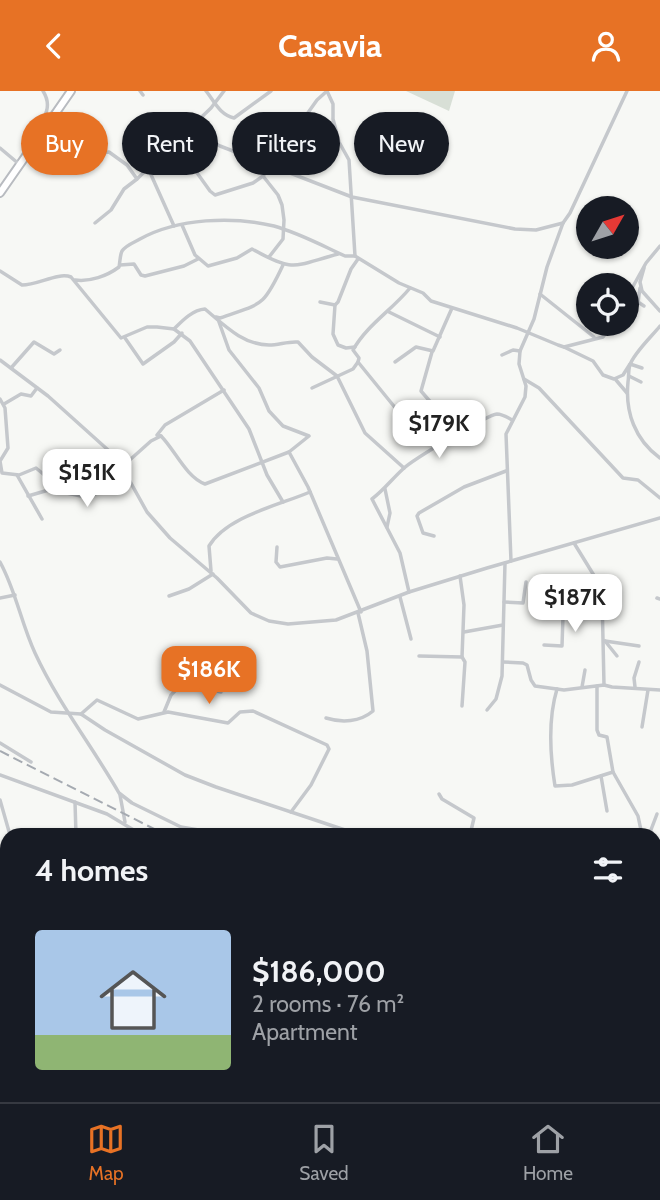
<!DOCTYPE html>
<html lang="en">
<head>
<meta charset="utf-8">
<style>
	body { margin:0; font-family:Cabin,sans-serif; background:#20242c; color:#f1f3f6; height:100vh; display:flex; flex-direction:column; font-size:26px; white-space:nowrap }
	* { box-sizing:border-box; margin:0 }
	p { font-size:23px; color:#9ea1a6 }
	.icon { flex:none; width:38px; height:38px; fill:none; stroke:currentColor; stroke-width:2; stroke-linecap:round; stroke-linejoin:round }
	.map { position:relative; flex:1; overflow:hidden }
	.sheet { position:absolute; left:0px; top:737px; width:662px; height:275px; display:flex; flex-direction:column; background:#171b24; border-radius:21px 21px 0 0; box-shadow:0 2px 5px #0004 }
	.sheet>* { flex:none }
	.top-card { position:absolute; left:21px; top:21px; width:620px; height:63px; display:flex; gap:14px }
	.needle { width:46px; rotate:51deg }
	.buttons { position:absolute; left:576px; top:105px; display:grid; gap:14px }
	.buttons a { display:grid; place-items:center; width:63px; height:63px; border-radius:50%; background:#171b24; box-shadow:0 2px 5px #0004; font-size:35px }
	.price { position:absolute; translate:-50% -60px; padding:0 16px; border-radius:14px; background:#fff; color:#222; font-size:23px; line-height:46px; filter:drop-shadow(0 2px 4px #0008) }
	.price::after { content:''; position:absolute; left:50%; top:42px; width:21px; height:16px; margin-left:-10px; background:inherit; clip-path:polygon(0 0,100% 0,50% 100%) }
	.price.active { background:#e77225; color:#fff }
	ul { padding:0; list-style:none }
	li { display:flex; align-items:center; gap:21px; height:175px; padding:0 35px }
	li+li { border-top:2px solid #363941 }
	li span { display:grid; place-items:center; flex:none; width:196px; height:140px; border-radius:7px; color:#555 }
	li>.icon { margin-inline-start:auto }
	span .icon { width:84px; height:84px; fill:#fffc; stroke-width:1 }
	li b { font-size:30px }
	h2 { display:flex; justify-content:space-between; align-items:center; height:84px; padding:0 35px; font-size:30px }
	.pill { padding:0 24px; border-radius:32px; background:#171b24; box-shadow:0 2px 5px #0004; font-size:24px; line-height:63px }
	.pill.active { background:#e77225; color:#fff }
	header { display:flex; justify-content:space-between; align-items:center; height:91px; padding:0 35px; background:#e77225; color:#fff; font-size:32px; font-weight:700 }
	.tab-bar { display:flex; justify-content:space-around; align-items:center; height:98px; border-top:2px solid #363941; background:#171b24; font-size:19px; color:#9ea1a6 }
	.tab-bar a { display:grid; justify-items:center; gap:4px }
	.tab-bar .active { color:#e77225 }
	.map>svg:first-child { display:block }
	.green { fill:#d8dfd6 }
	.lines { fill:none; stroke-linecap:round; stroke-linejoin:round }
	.primary-casing { stroke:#b8bbc0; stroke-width:10 }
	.street { stroke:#c5c8cc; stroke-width:3.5 }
	.primary { stroke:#fff; stroke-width:6 }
	.rail { stroke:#a5aab1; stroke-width:2; stroke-dasharray:10 5; stroke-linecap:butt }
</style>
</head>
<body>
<header><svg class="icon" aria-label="back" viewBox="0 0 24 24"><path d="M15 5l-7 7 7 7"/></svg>Casavia<svg class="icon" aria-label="person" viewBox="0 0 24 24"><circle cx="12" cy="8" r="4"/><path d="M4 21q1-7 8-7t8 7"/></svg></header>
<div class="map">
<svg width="660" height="1011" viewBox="0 0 660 1011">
	<rect width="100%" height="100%" fill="#f7f8f5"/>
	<!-- green -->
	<polygon class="green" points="406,0 455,0 449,20"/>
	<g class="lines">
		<!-- primary casing -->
		<g class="primary-casing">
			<polyline id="primary" points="0,102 71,0"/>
		</g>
		<!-- street -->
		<g class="street">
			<polyline points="140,0 143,4"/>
			<path d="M206 0C215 11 219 23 234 27L271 0"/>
			<polyline points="327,0 333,13 333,28 339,51 349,69 355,165"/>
			<polyline points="190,36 199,44 220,55 352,106 515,138 536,139 563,132"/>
			<polyline points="0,57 19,73"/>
			<path d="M25 62C27 39 59 25 43 0"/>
			<polyline points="102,62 109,61 127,74 137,88"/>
			<polyline points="148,77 174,135"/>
			<polyline points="195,79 210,100 215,104 253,92 263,85 317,9 327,0"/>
			<polyline points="263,85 278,104 282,114 284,129 283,148 269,166"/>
			<polyline points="95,132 111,119 124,98 137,88 211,17 224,0"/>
			<path d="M182 134 195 164 208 175 237 167 252 158C295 182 293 175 338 163"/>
			<polyline points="120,174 134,173 141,184 145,185 184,175 198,168"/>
			<polyline points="644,177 640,191 642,200 660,220"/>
			<path d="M0 180 22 194C38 194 58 181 71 186L121 247 147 236H157L174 238 190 250 249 338 267 384 283 411"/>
			<path d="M75 189C90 191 107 185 119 176 120 171 120 164 122 160 126 154 135 151 140 148 178 127 233 125 274 135 299 142 321 154 345 165H355L399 192 423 202 431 210 517 237 558 254 564 256 603 246 613 233"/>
			<polyline points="640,197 638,211 644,215"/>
			<polyline points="540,203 594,246"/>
			<polyline points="626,208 646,172 660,155"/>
			<polyline points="320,211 335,214 338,211 351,178 358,168"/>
			<polyline points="335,214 333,243 338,254 346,257 355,256"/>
			<polyline points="389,221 440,246"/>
			<path d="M216 226 220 227C262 212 263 217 283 174"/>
			<path d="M660 235C652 245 633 263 630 274 628 279 629 286 628 291 625 321 635 349 660 367"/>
			<path d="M174 238C182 230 192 219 205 218 224 234 243 254 269 254 279 254 288 250 298 251L312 266 337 285 365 342 404 377"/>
			<polyline points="125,247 143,273 174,251 182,242"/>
			<polyline points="564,256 593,270 603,284 614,288 623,284 630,273 642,277"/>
			<polyline points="432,261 421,300 458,343"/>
			<polyline points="502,264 513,259 520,260"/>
			<polyline points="0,269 48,305 117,367 147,421 170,447 217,487 251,522 269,530 288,533 336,529 409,501 487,477 660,427"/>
			<polyline points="395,271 416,256 433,260 452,217"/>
			<polyline points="11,277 34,251 54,263 60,259"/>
			<polyline points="629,285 641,291"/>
			<polyline points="524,288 539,297 623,387 638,389 660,407"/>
			<polyline points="616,289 627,302"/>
			<polyline points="312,297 353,278 358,271"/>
			<polyline points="0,308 5,317 8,357 0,370 2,382 19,384 36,377 48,387 52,399 81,405 92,405 104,397 123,375 151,350 161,345 157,344 165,334 224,299"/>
			<polyline points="4,313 21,303 31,305 37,297"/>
			<path d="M397 319 358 271 359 267 353 259C367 234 392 219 410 197"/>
			<path d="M161 345C175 359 186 386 205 393L289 361 309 345 283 335 269 320 259 297 229 259 219 231"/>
			<polyline points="289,361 308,396 361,521"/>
			<polyline points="17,384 42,428"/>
			<polyline points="385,398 390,422 387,436"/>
			<polyline points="28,405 52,398"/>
			<polyline points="434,445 423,442 417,425 419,422 464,396 506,380"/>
			<polyline points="574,452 598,491 602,504 604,594"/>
			<polyline points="277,456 276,471 280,476 327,467 337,468"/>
			<polyline points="511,470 506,343 525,306 526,295 519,273 520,260 534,228 547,176 563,132 570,122 627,0"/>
			<path d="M0 471C16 500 21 532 35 562 58 612 92 655 119 702L132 712 181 736 222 743"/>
			<path d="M211 480 209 455C227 425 280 414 310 401"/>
			<polyline points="552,499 553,503 563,505 565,523"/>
			<path d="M409 501 400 462 372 408C384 399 392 388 403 378 412 369 487 324 497 323 502 323 507 326 512 329"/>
			<polyline points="169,505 189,498 213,483"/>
			<polyline points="400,506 411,548"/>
			<polyline points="0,507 15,504"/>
			<polyline points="657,507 660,508"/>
			<polyline points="504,511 523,512 526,491"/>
			<polyline points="464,541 503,534"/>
			<polyline points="605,550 639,555"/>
			<polyline points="605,550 617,565"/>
			<polyline points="544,554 562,555 563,525 602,504"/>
			<polyline points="419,565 462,566 464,514 460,485"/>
			<polyline points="462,566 465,571 462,615"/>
			<polyline points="503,571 523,572 527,574 531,589 535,595 564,599 604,594 612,596 660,599"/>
			<polyline points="0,594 51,621 81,623 105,639 185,684 216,696 360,744"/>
			<polyline points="582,596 585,579"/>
			<polyline points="635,596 634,587 639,571"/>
			<path d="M557 598C548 628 550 664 555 695L572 694 613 681 607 646 599 644 597 639V595"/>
			<polyline points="487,619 496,608 502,585 505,472"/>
			<polyline points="164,621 171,604 183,592 221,601"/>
			<polyline points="81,623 97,609 138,628 168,621 228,632 240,621 253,620 327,654 329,658 311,694 291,721"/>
			<path d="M326 627C342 632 360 631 373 620L367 560 358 522"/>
			<polyline points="642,636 648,599"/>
			<polyline points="0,652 31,671"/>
			<polyline points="613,681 638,725 642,744"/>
			<polyline points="0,684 107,723 142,744"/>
			<polyline points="601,685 607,720"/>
			<polyline points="439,703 442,708 474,727 470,744"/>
			<polyline points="120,704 125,731"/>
			<polyline points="0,709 10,744"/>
			<polyline points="75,711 76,744"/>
			<polyline points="649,744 657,723"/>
			<polyline points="654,779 660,780"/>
			<polyline points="0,1003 7,1003"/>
			<polyline points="37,1004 111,1004"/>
			<polyline points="115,1004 136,1005"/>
			<polyline points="202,1004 205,1011"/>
			<polyline points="370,1004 374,1011"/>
			<polyline points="554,1004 558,1011"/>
			<polyline points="268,1011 278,1004"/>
			<polyline points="315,1011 316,1004"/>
			<polyline points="495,1011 501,1006"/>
		</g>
		<!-- primary -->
		<use href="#primary" class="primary"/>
		<!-- rail -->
		<g class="rail">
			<polyline points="0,660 166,744"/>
			<polyline points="654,858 660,859"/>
		</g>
	</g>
</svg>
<div class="buttons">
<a><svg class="needle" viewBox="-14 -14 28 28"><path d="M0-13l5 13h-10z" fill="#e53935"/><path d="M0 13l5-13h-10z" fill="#9ea1a6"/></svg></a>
<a><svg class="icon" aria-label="locate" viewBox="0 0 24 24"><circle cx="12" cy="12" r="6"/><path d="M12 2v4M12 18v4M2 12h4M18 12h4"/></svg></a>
</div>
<b class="price" style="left:439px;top:369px">$179K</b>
<b class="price" style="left:87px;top:418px">$151K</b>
<b class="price" style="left:575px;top:543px">$187K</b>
<b class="price active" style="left:209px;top:615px">$186K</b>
<div class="top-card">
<a class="pill active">Buy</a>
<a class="pill">Rent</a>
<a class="pill">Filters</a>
<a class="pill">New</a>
</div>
<section class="sheet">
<h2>4 homes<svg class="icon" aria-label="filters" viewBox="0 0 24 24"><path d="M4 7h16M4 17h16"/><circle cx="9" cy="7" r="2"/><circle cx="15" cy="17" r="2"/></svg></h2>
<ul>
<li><span style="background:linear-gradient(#a9c7e8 75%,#8fb573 0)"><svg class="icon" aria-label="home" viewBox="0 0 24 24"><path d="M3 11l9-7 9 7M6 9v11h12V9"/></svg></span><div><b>$186,000</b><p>2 rooms · 76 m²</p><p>Apartment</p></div></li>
</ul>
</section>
</div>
<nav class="tab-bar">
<a class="active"><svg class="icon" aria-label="map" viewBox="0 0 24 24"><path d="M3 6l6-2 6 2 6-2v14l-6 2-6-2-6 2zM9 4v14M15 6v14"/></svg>Map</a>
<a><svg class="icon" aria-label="saved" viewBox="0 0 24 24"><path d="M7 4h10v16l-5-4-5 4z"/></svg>Saved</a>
<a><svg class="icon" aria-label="home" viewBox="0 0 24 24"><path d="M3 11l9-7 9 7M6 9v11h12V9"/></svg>Home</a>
</nav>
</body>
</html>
